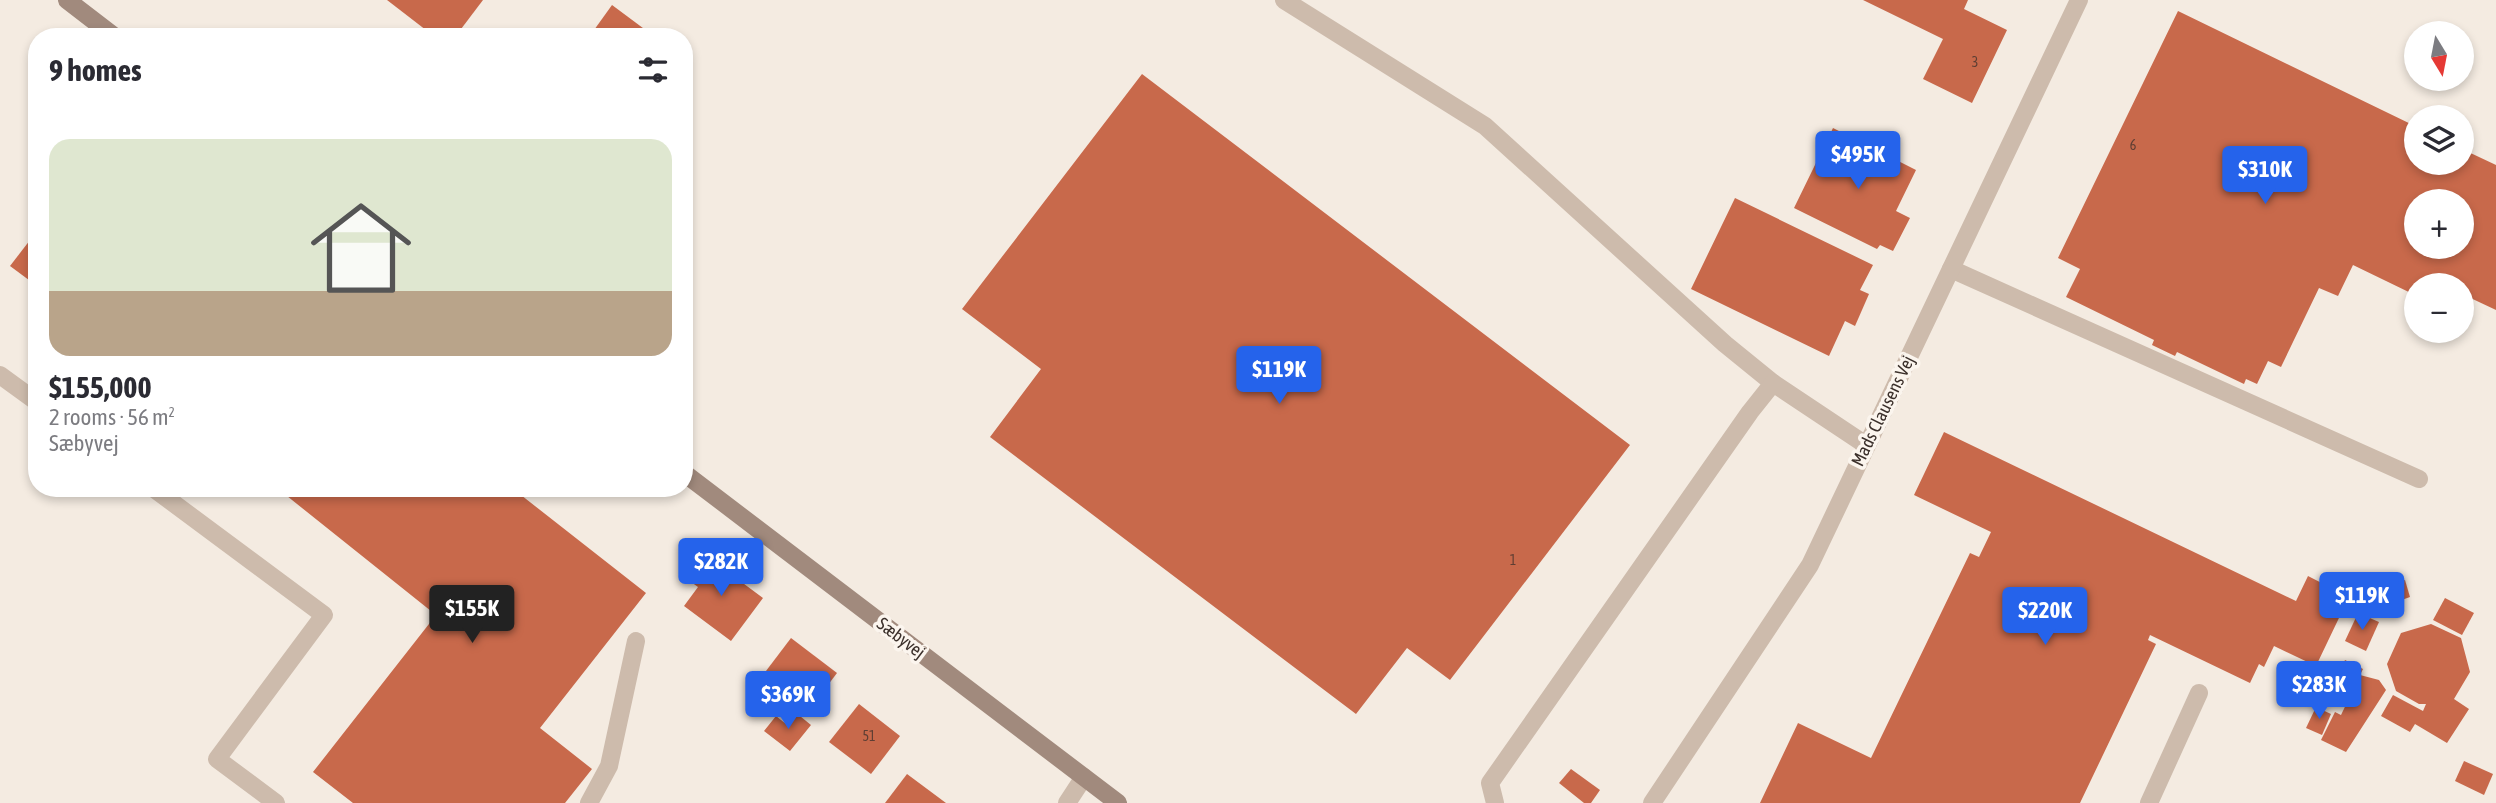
<!DOCTYPE html>
<html lang="en">
<head>
<meta charset="utf-8">
<style>
	body { margin:0; font-family:"Asap Condensed",sans-serif; background:#f7f7f7; color:#2b2b33; height:100vh; display:flex; flex-direction:column; font-size:26px; white-space:nowrap }
	* { box-sizing:border-box; margin:0 }
	p { font-size:23px; color:#7c7c81 }
	.icon { flex:none; width:38px; height:38px; fill:none; stroke:currentColor; stroke-width:2; stroke-linecap:round; stroke-linejoin:round }
	.map { position:relative; flex:1; overflow:hidden }
	.details { position:absolute; left:28px; top:28px; width:665px; height:469px; display:flex; flex-direction:column; background:#fff; border-radius:28px; box-shadow:0 4px 10px #0003 }
	.details>* { flex:none }
	.needle { width:46px; rotate:170deg }
	.fabs { position:absolute; left:2404px; top:21px; display:grid; gap:14px }
	.fabs a { display:grid; place-items:center; width:70px; height:70px; border-radius:50%; background:#fff; box-shadow:0 4px 10px #0003; font-size:35px }
	.price { position:absolute; translate:-50% -60px; padding:0 16px; border-radius:7px; background:#2563eb; color:#fff; font-size:23px; line-height:46px; filter:drop-shadow(0 2px 4px #0008) }
	.price::after { content:''; position:absolute; left:50%; top:42px; width:21px; height:16px; margin-left:-10px; background:inherit; clip-path:polygon(0 0,100% 0,50% 100%) }
	.price.active { background:#222; color:#fff }
	ul { padding:0; list-style:none }
	li { display:grid; align-content:center; gap:14px; height:371px; padding:0 21px }
	li span { display:grid; place-items:center; height:217px; border-radius:21px; color:#555 }
	li>.icon { margin-inline-start:auto }
	span .icon { width:126px; height:126px; fill:#fffc; stroke-width:1 }
	li b { font-size:30px }
	h2 { display:flex; justify-content:space-between; align-items:center; height:84px; padding:0 21px; font-size:30px }
	.map>svg:first-child { display:block }
	.building { fill:#c8694b; fill-rule:evenodd }
	.lines { fill:none; stroke-linecap:round; stroke-linejoin:round }
	.lane { stroke:#cdbbac; stroke-width:18 }
	.street { stroke:#cdbbac; stroke-width:18 }
	.secondary { stroke:#a18a7d; stroke-width:18 }
	.labels { text-anchor:middle; stroke-width:7; stroke-linejoin:round; paint-order:stroke }
	.number-label { font-size:14px; fill:#5e3e33 }
	.street-label { font-size:18px; fill:#3b302b; stroke:#fbf5ee }
</style>
</head>
<body>
<div class="map">
<svg width="2496" height="803" viewBox="0 0 2496 803">
	<rect width="100%" height="100%" fill="#f4ebe1"/>
	<!-- building -->
	<g class="building">
		<polygon points="387,0 483,0 455,37 435,37"/>
		<polygon points="1863,0 1968,0 1964,9 2007,30 1972,103 1923,79 1943,39"/>
		<polygon points="612,5 655,37 589,37"/>
		<path d="M2178 11 2417 127V163H2462V149L2496 165V310L2462 294V285H2417V296L2353 265 2338 296 2319 288 2281 367 2268 361 2257 384 2246 379 2244 384 2177 352 2175 356 2152 345 2154 340 2066 297 2080 269 2058 258ZM2417 201H2462V247H2417Z"/>
		<polygon points="1142,74 1630,445 1450,680 1407,648 1356,714 990,437 1041,369 962,309"/>
		<polygon points="1833,128 1916,170 1896,211 1910,218 1893,251 1880,245 1877,249 1794,208"/>
		<polygon points="1735,198 1873,265 1860,290 1869,294 1855,326 1845,321 1829,356 1691,289"/>
		<polygon points="37,231 37,286 10,266"/>
		<polygon points="1944,432 2296,601 2308,576 2349,597 2316,666 2274,646 2264,667 2259,664 2250,683 2150,635 2148,640 2156,644 2080,803 1760,803 1798,723 1871,758 1970,553 1979,557 1991,532 1914,495"/>
		<polygon points="277,488 512,488 646,593 540,728 592,769 565,803 353,803 313,772 436,615"/>
		<polygon points="705,555 763,598 731,641 684,606 698,587 687,579"/>
		<polygon points="2405,580 2410,597 2385,606 2379,587"/>
		<polygon points="2445,598 2474,613 2462,635 2433,620"/>
		<polygon points="2358,613 2379,622 2366,651 2345,641"/>
		<polygon points="2431,624 2461,638 2470,672 2454,699 2469,709 2447,743 2415,724 2410,732 2381,716 2393,695 2423,711 2426,704 2419,704 2396,691 2387,664 2401,633"/>
		<polygon points="791,638 837,673 806,714 760,679"/>
		<polygon points="2345,660 2363,669 2360,675 2379,680 2386,690 2346,752 2321,740 2335,712 2341,715 2355,686 2337,677"/>
		<polygon points="859,704 900,736 871,774 829,742"/>
		<polygon points="2316,707 2331,714 2322,735 2306,728"/>
		<polygon points="795,712 811,725 790,751 764,731 776,716 786,724"/>
		<polygon points="2464,761 2493,774 2484,795 2455,781"/>
		<polygon points="1571,769 1600,790 1591,803 1584,803 1559,783"/>
		<polygon points="907,774 946,803 885,803"/>
	</g>
	<g class="lines">
		<!-- lane -->
		<g class="lane">
			<polyline points="1284,0 1485,126 1725,344 1773,383"/>
			<polyline points="1951,269 2419,479"/>
			<polyline points="0,375 37,402"/>
			<polyline points="153,488 324,615 217,759 276,803"/>
			<polyline points="589,803 609,766 636,641"/>
			<polyline points="1067,803 1084,777"/>
			<polyline points="1495,803 1490,783 1750,412 1773,383 1866,445"/>
			<polyline points="2149,803 2199,693"/>
		</g>
		<!-- street -->
		<polyline class="street" points="1652,803 1810,565 2079,0"/>
		<!-- secondary -->
		<g class="secondary">
			<polyline points="67,0 115,37"/>
			<polyline points="684,473 1118,803"/>
		</g>
	</g>
	<g class="labels">
		<!-- number labels -->
		<g class="number-label">
			<text x="1975" y="67">3</text>
			<text x="2133" y="150">6</text>
			<text x="1513" y="565">1</text>
			<text x="869" y="741">51</text>
		</g>
		<!-- street labels -->
		<g class="street-label">
			<text transform="translate(1883 411) rotate(-64)" y="6">Mads Clausens Vej</text>
			<text transform="translate(901 638) rotate(37)" y="6">Sæbyvej</text>
		</g>
	</g>
</svg>
<div class="fabs">
<a><svg class="needle" viewBox="-14 -14 28 28"><path d="M0-13l5 13h-10z" fill="#e53935"/><path d="M0 13l5-13h-10z" fill="#7c7c81"/></svg></a>
<a><svg class="icon" aria-label="layers" viewBox="0 0 24 24"><path d="M12 4l9 5-9 5-9-5zM3 14l9 5 9-5"/></svg></a>
<a>+</a>
<a>−</a>
</div>
<b class="price" style="left:1858px;top:191px">$495K</b>
<b class="price" style="left:2265px;top:206px">$310K</b>
<b class="price" style="left:1279px;top:406px">$119K</b>
<b class="price" style="left:721px;top:598px">$282K</b>
<b class="price" style="left:2362px;top:632px">$119K</b>
<b class="price active" style="left:472px;top:645px">$155K</b>
<b class="price" style="left:2045px;top:647px">$220K</b>
<b class="price" style="left:2319px;top:721px">$283K</b>
<b class="price" style="left:788px;top:731px">$369K</b>
<section class="details">
<h2>9 homes<svg class="icon" aria-label="filters" viewBox="0 0 24 24"><path d="M4 7h16M4 17h16"/><circle cx="9" cy="7" r="2"/><circle cx="15" cy="17" r="2"/></svg></h2>
<ul>
<li><span style="background:linear-gradient(#dfe7d0 70%,#b9a48a 0)"><svg class="icon" aria-label="home" viewBox="0 0 24 24"><path d="M3 11l9-7 9 7M6 9v11h12V9"/></svg></span><div><b>$155,000</b><p>2 rooms · 56 m²</p><p>Sæbyvej</p></div></li>
</ul>
</section>
</div>
</body>
</html>
